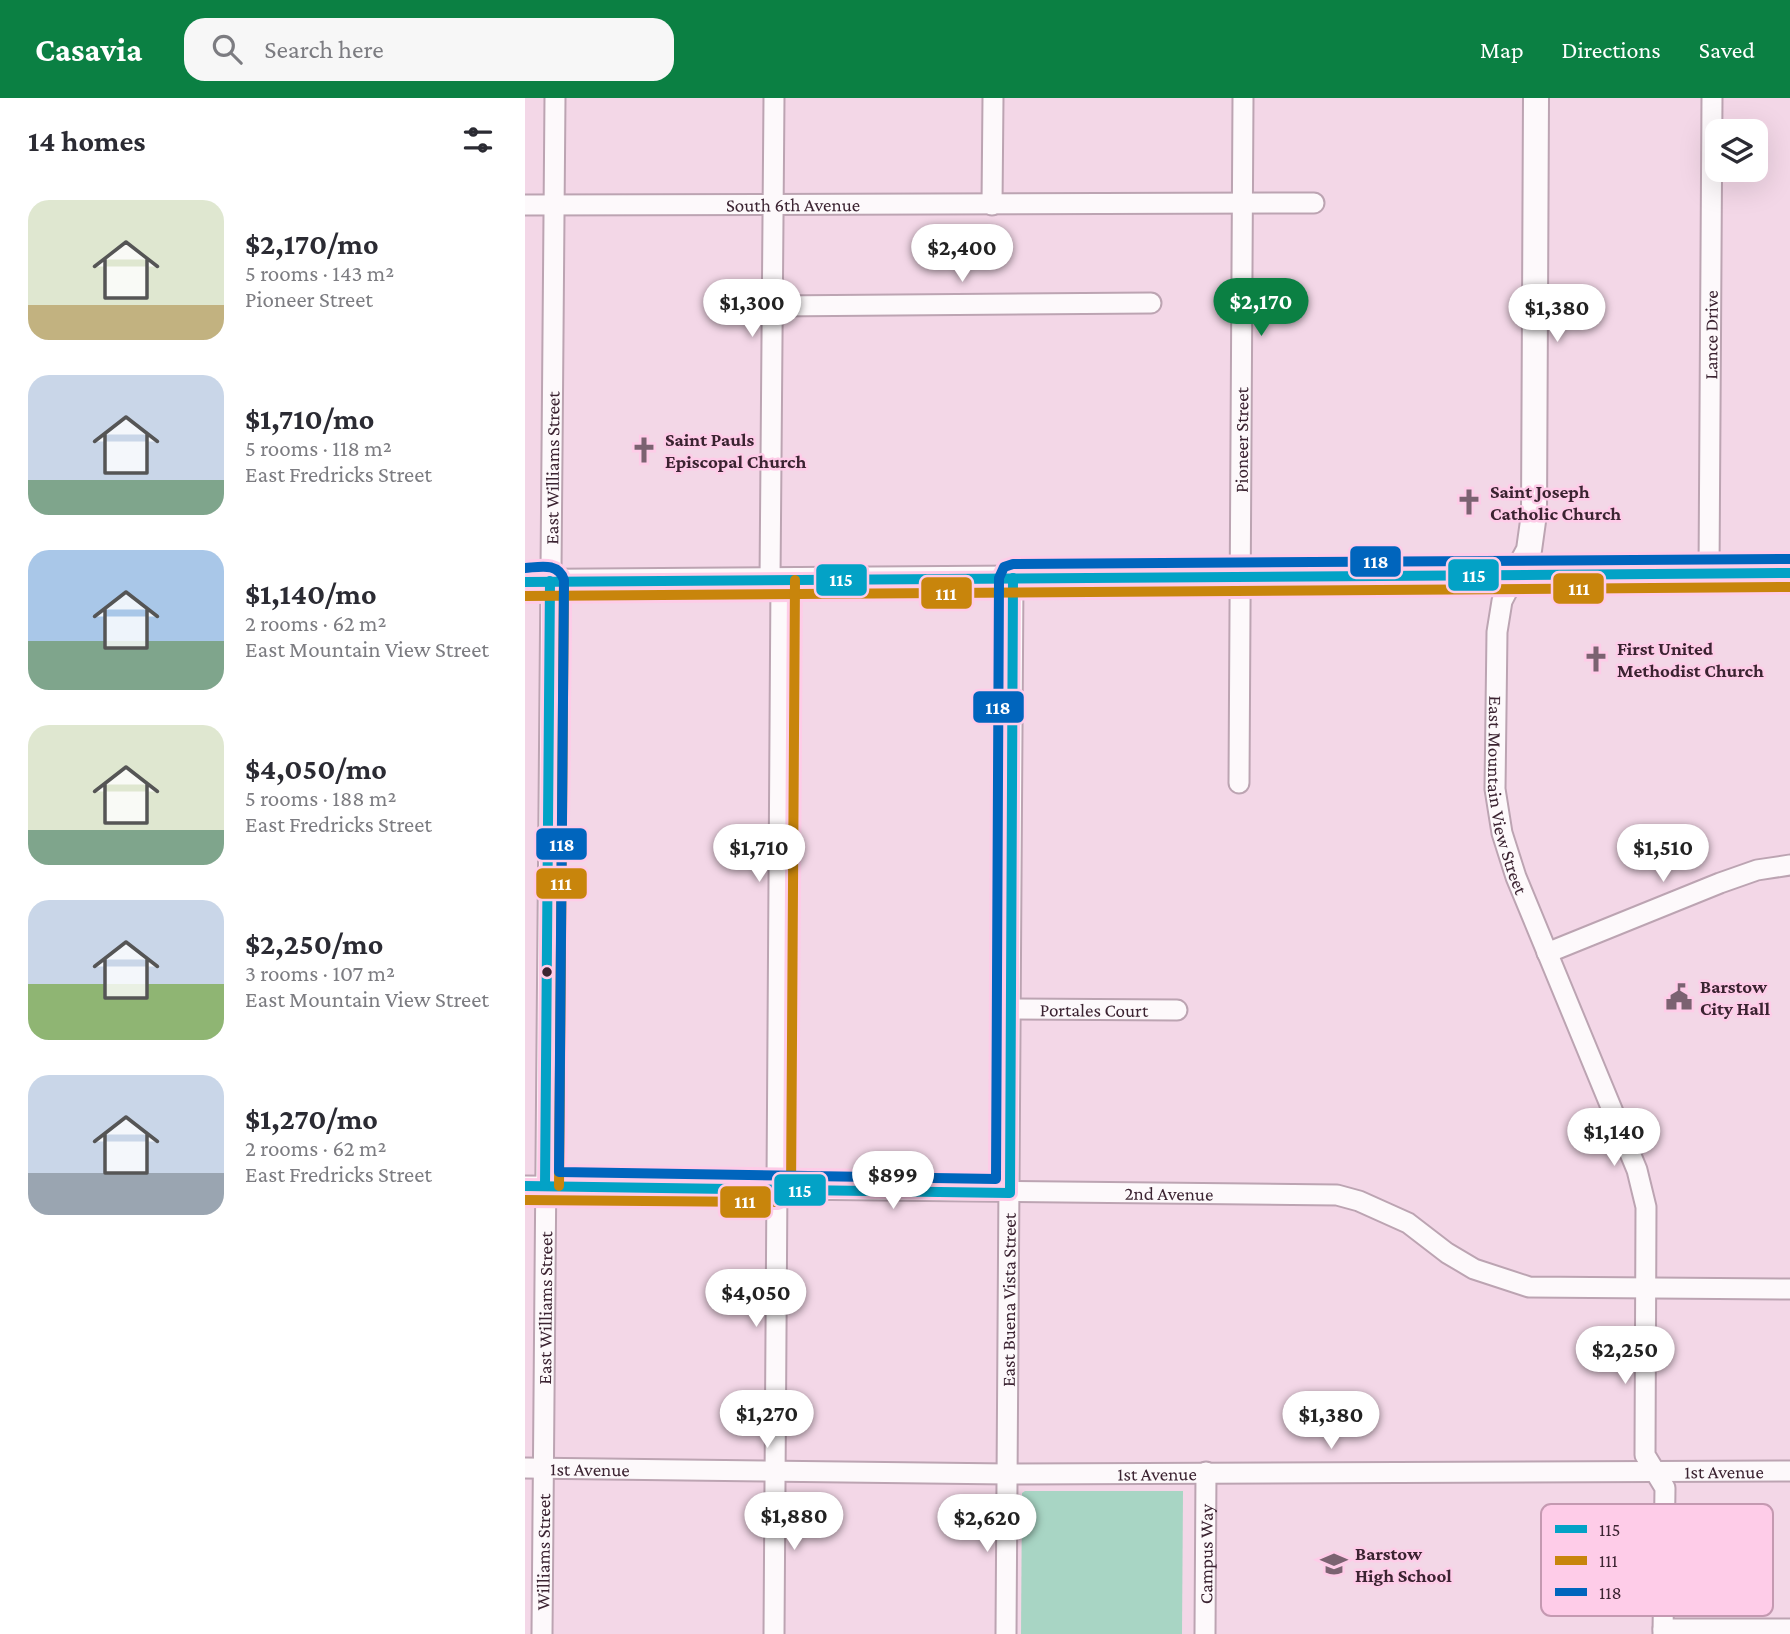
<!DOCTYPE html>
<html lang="en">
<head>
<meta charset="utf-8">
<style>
	body { margin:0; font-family:"Crimson Pro",serif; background:#f7f7f7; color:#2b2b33; height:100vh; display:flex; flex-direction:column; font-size:26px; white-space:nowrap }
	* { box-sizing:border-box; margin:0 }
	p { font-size:23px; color:#7c7c81 }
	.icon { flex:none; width:38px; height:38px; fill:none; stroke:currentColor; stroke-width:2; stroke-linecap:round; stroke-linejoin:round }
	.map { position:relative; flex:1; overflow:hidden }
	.panel { display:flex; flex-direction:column; background:#fff; width:525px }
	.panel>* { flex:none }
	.fabs { position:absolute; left:1180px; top:21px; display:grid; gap:14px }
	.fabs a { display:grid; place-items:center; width:63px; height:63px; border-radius:14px; background:#fff; box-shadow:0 7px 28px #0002; font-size:35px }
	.price { position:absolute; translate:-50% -60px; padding:0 16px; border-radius:24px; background:#fff; color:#222; font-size:23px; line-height:46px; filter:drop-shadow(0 2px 4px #0008) }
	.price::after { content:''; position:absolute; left:50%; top:42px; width:21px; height:16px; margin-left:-10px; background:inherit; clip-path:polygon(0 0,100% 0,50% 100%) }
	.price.on { background:#0b8043; color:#fff }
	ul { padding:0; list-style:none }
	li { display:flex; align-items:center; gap:21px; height:175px; padding:0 28px }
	li span { display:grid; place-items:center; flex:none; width:196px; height:140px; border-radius:21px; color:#555 }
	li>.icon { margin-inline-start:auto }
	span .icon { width:84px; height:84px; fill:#fffc; stroke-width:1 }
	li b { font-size:30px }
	h2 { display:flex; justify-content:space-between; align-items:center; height:84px; padding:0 28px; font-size:30px }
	header { display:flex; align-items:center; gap:42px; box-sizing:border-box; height:98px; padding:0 35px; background:#0b8043; color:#fff }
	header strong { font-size:33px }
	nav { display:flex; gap:38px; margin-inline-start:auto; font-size:24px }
	.search { width:490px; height:63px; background:#f7f7f7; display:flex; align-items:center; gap:18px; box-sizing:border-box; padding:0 24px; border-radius:21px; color:#7c7c81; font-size:26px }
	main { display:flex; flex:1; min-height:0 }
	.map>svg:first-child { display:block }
	.green { fill:#a8d5c4 }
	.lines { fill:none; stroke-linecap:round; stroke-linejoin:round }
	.minor-casing { stroke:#bca4b2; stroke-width:23 }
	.major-casing { stroke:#bca4b2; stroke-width:28 }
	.minor { stroke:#fdf9fb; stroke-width:19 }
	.major { stroke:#fdf9fb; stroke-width:24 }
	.bus-1-casing { stroke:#fecce8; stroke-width:16 }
	.bus-2-casing { stroke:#fecce8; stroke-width:16 }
	.bus-3-casing { stroke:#fecce8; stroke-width:16 }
	.bus-1 { stroke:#03a2c6; stroke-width:10 }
	.bus-2 { stroke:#c8850c; stroke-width:10 }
	.bus-3 { stroke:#0065bd; stroke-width:10 }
	.bus-dot { fill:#3b2331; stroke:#fecce8; stroke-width:2.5 }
	.labels { text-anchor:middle; stroke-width:5; stroke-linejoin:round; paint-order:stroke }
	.street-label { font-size:19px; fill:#3b2331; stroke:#fecce8 }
	.poi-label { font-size:19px; font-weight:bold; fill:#3b2331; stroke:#fecce8; text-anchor:start }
	.key { fill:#fecce8; stroke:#c499b1; stroke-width:2 }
	.key-label { font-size:19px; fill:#3b2331 }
	.line-badge { stroke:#fecce8; stroke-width:2.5 }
	.badge-label { font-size:19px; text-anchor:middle; font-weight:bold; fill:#fff }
</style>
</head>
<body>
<header>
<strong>Casavia</strong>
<div class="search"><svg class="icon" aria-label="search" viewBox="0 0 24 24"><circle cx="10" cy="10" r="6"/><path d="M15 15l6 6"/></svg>Search here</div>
<nav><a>Map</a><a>Directions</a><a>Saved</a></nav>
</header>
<main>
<section class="panel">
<h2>14 homes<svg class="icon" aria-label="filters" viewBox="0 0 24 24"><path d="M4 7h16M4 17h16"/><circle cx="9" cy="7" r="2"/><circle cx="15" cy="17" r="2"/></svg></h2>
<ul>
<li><span style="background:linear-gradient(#dfe7d0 75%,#c2b280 0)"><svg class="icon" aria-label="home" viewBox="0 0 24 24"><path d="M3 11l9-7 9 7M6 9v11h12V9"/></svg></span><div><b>$2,170/mo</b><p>5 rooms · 143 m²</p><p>Pioneer Street</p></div></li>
<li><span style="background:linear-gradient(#c9d6e8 75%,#7fa58c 0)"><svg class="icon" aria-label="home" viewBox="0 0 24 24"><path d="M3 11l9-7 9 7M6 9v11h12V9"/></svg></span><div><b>$1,710/mo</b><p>5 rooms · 118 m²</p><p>East Fredricks Street</p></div></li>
<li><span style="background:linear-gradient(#a9c7e8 65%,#7fa58c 0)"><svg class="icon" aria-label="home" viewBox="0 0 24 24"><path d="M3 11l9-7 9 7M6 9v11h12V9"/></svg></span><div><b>$1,140/mo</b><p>2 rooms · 62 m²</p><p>East Mountain View Street</p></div></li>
<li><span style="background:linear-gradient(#dfe7d0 75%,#7fa58c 0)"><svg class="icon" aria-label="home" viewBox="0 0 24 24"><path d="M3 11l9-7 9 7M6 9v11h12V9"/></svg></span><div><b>$4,050/mo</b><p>5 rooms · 188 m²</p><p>East Fredricks Street</p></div></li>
<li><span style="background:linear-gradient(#c9d6e8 60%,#8fb573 0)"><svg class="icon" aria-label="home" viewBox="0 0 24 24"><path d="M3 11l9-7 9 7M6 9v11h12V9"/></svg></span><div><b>$2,250/mo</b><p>3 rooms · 107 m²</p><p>East Mountain View Street</p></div></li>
<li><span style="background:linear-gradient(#c9d6e8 70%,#9aa5b1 0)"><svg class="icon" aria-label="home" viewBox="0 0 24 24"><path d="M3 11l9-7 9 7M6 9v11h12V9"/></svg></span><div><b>$1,270/mo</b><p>2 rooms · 62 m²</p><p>East Fredricks Street</p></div></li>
</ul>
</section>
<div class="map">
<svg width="1265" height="1536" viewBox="0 0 1265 1536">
	<rect width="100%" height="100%" fill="#f3d7e7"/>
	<!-- green -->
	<polygon class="green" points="500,1393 658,1393 657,1536 496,1536 497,1395"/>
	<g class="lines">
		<!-- minor casing -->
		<g class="minor-casing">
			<g id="minor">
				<path id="s1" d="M0 107 789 105"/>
				<polyline points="467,107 468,0"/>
				<polyline points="248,208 626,205"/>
				<path id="s2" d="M1184 475 1187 0"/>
				<path id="s3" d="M990 478 977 503 972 534 970 691 977 735 991 779 1112 1072 1121 1109 1120 1357 1140 1390 1138 1536"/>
				<polyline points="245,482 249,0"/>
				<path id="s4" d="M714 685 718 0"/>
				<polyline points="1022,855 1195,785 1232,772 1265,767"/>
				<path id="s5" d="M487 911 652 912"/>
				<path id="s6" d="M0 1088 812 1097 834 1103 883 1125 922 1155 949 1171 1004 1189 1265 1191"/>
				<path id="s7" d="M0 1370 483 1376 1265 1373"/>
				<polyline points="1138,1531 1265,1531"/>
				<path id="s8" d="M17 1536 30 0"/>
				<polyline points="249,1536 256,482"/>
				<path id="s9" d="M481 1536 488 480"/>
				<path id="s10" d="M680 1536 681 1374"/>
			</g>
		</g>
		<!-- major casing -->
		<g class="major-casing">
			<g id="major">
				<polyline points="990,478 1004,452 1009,416 1011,0"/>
				<polyline points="0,484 1265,475"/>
			</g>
		</g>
		<!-- minor -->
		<use href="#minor" class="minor"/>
		<!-- major -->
		<use href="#major" class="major"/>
		<!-- bus-1 casing -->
		<g class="bus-1-casing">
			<g id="bus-1">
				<polyline points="0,484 1265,475"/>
				<polyline points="0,1088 485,1095 488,480"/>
				<polyline points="20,1088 25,483"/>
			</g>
		</g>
		<!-- bus-2 casing -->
		<g class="bus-2-casing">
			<g id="bus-2">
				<polyline points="0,498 1265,489"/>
				<polyline points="34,1088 39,483"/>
				<polyline points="0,1102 253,1104 266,1095 270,482"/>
			</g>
		</g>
		<!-- bus-3 casing -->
		<g class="bus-3-casing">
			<path id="bus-3" d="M0 470C15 469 33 464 39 482L34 1074 471 1081 474 480 479 469 488 466 1265 461"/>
		</g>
		<!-- bus-1 -->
		<use href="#bus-1" class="bus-1"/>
		<!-- bus-2 -->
		<use href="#bus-2" class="bus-2"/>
		<!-- bus-3 -->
		<use href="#bus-3" class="bus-3"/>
	</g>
	<!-- icons -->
	<defs>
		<g id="church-bare" transform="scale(2.1)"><path d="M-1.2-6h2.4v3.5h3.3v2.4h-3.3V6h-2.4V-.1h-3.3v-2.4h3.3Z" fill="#7b6271" stroke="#fecce8" stroke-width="2.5" paint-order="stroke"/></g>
		<g id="civic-bare" transform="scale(2.1)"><path d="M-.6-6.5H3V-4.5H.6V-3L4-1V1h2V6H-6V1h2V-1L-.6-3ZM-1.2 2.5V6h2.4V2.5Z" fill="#7b6271" stroke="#fecce8" stroke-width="2.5" paint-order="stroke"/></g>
		<g id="school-bare" transform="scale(2.1)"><path d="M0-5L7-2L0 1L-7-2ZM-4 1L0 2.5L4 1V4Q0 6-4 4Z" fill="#7b6271" stroke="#fecce8" stroke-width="2.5" paint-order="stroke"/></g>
	</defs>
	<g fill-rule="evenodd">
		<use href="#church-bare" x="119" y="352"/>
		<use href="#church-bare" x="944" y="404"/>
		<use href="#church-bare" x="1071" y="561"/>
		<use href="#civic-bare" x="1154" y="899"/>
		<use href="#school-bare" x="809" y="1466"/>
	</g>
	<!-- markers -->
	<circle class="bus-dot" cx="22" cy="874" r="6"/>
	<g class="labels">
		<!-- street labels -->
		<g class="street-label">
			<text dy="7" stroke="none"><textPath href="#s1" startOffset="268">South 6th Avenue</textPath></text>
			<text dy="7" stroke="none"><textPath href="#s2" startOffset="238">Lance Drive</textPath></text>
			<text dy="7" stroke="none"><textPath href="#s4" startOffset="343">Pioneer Street</textPath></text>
			<text dy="7" stroke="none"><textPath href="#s8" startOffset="1166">East Williams Street</textPath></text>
			<text dy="7" stroke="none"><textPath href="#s3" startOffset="224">East Mountain View Street</textPath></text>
			<text dy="7" stroke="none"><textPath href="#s5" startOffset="82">Portales Court</textPath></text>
			<text dy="7" stroke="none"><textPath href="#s6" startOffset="644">2nd Avenue</textPath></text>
			<text dy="7" stroke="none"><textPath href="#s9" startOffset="334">East Buena Vista Street</textPath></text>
			<text dy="7" stroke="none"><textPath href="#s8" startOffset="326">East Williams Street</textPath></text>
			<text dy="7" stroke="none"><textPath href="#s7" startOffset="65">1st Avenue</textPath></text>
			<text dy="7" stroke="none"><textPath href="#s7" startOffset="1199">1st Avenue</textPath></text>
			<text dy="7" stroke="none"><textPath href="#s7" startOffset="632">1st Avenue</textPath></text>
			<text dy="7" stroke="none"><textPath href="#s8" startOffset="82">Williams Street</textPath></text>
			<text dy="7" stroke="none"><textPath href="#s10" startOffset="80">Campus Way</textPath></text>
		</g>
		<!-- poi labels -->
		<g class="poi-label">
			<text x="140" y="348">Saint Pauls<tspan x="140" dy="22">Episcopal Church</tspan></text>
			<text x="965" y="400">Saint Joseph<tspan x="965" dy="22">Catholic Church</tspan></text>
			<text x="1092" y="557">First United<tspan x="1092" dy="22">Methodist Church</tspan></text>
			<text x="1175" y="895">Barstow<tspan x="1175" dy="22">City Hall</tspan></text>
			<text x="830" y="1462">Barstow<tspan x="830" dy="22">High School</tspan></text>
		</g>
	</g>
	<!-- legend -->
	<rect x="1016" y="1406" width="232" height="112" rx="10" class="key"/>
	<rect x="1030" y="1427" width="32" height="8" fill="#03a2c6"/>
	<rect x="1030" y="1458" width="32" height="9" fill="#c8850c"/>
	<rect x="1030" y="1490" width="32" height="8" fill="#0065bd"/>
	<g class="key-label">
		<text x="1074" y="1438">115</text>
		<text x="1074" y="1469">111</text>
		<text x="1074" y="1501">118</text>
	</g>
	<g class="line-badge">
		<rect x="824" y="447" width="53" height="33" rx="7" fill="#0065bd"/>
		<rect x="922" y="460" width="53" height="34" rx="7" fill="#03a2c6"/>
		<rect x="290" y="465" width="53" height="34" rx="7" fill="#03a2c6"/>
		<rect x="1027" y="474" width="53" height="33" rx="7" fill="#c8850c"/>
		<rect x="395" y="478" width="53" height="34" rx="7" fill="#c8850c"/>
		<rect x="447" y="592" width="53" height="34" rx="7" fill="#0065bd"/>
		<rect x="10" y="729" width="53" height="34" rx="7" fill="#0065bd"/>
		<rect x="10" y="769" width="53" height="33" rx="7" fill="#c8850c"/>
		<rect x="248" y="1075" width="54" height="34" rx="7" fill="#03a2c6"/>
		<rect x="194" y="1087" width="53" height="34" rx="7" fill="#c8850c"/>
	</g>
	<g class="badge-label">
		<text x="851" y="470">118</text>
		<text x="949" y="484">115</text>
		<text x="316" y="488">115</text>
		<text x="1054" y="497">111</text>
		<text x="421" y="502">111</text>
		<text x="473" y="616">118</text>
		<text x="37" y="753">118</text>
		<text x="36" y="792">111</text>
		<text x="275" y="1099">115</text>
		<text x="220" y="1110">111</text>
	</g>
</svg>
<div class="fabs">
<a><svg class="icon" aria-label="layers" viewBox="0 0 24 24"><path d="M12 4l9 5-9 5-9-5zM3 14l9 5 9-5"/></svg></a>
</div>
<b class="price" style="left:437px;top:186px">$2,400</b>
<b class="price on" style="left:736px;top:240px">$2,170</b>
<b class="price" style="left:227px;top:241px">$1,300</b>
<b class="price" style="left:1032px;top:246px">$1,380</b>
<b class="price" style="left:234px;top:786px">$1,710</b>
<b class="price" style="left:1138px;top:786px">$1,510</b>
<b class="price" style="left:1089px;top:1070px">$1,140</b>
<b class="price" style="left:368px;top:1113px">$899</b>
<b class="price" style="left:231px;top:1231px">$4,050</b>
<b class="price" style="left:1100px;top:1288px">$2,250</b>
<b class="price" style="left:242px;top:1352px">$1,270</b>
<b class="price" style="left:806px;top:1353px">$1,380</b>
<b class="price" style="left:269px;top:1454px">$1,880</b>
<b class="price" style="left:462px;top:1456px">$2,620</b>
</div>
</main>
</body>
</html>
